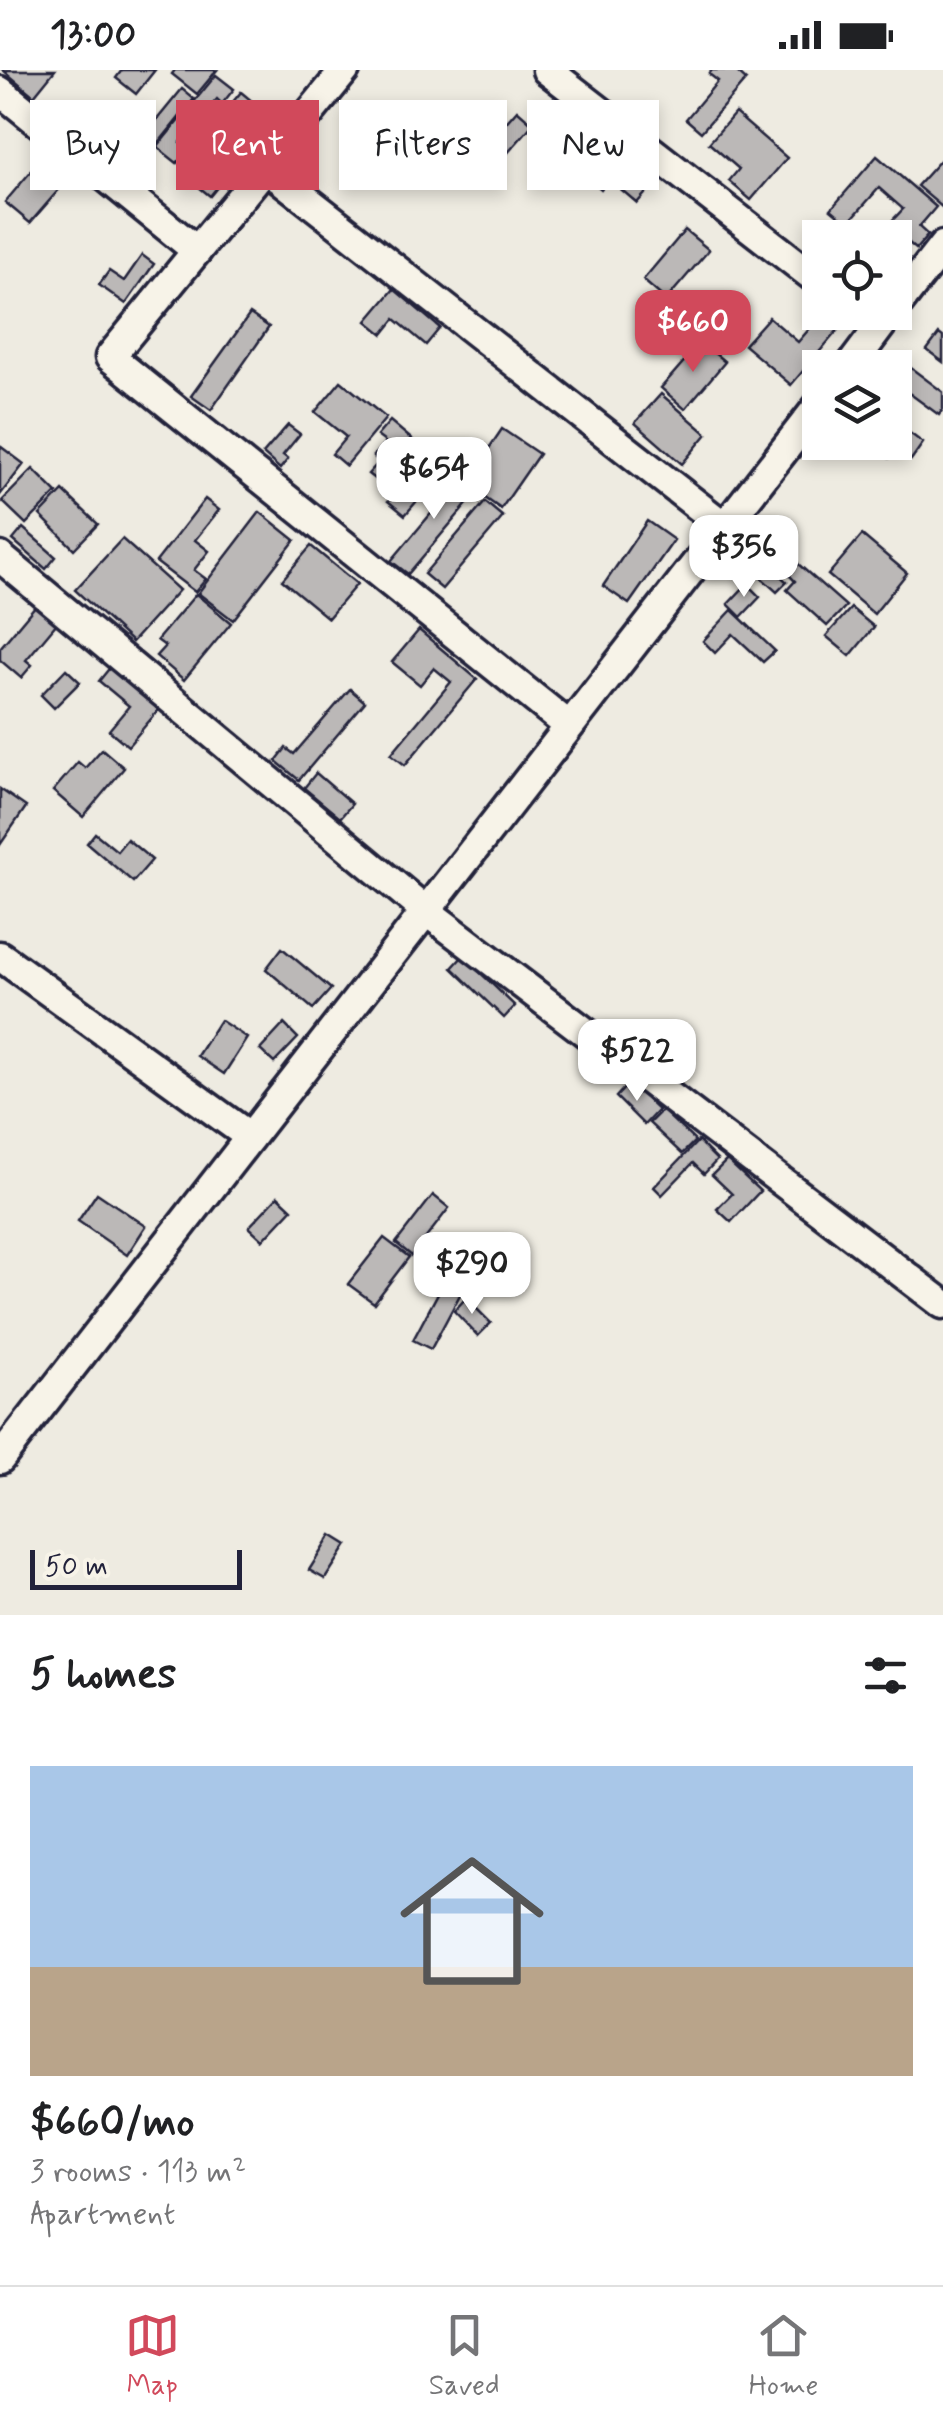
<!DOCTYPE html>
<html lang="en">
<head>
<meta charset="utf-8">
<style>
	body { margin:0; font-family:Mynerve,sans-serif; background:#f6f6f6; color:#202124; height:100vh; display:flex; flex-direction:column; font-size:38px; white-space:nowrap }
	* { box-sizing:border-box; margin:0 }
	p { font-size:32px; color:#757577 }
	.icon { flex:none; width:55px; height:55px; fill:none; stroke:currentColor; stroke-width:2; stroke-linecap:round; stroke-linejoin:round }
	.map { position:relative; height:1545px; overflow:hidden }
	.sheet { display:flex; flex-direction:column; background:#fff; flex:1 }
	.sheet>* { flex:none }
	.banner { position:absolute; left:30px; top:30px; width:885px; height:90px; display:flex; gap:20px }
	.tools { position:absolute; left:802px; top:150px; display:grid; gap:20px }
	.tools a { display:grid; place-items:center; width:110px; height:110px; border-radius:0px; background:#fff; box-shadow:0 5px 15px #0003; font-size:50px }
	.scale { position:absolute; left:30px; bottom:25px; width:212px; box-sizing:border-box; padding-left:10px; border:5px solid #22223b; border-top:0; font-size:28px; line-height:35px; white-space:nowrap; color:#22223b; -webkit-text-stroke:8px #f7f3e8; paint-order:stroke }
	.price { position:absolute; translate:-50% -85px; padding:0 22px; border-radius:20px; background:#fff; color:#222; font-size:32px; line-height:65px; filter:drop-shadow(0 2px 5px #0008) }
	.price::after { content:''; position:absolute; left:50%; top:60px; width:30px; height:22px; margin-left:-15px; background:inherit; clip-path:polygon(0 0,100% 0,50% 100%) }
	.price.current { background:#d1495b; color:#fff }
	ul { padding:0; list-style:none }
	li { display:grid; align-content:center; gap:20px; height:530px; padding:0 30px }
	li+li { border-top:2px solid #e0e0e0 }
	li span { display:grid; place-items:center; height:310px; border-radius:0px; color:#555 }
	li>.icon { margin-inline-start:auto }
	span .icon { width:180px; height:180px; fill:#fffc; stroke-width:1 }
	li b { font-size:42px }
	h2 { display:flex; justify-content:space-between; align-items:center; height:120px; padding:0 30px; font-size:42px }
	.tag { padding:0 35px; border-radius:0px; background:#fff; box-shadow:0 5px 15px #0003; font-size:35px; line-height:90px }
	.tag.current { background:#d1495b; color:#fff }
	.status { display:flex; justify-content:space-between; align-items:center; height:70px; padding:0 50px; background:#fff; direction:ltr }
	.status svg { height:28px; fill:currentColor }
	.dock { display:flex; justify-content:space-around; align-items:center; height:140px; border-top:2px solid #e0e0e0; background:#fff; font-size:28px; color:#757577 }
	.dock a { display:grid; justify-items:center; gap:5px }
	.dock .current { color:#d1495b }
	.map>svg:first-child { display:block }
	.building { fill:#bbb8b7; stroke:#22223b; stroke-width:2.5 }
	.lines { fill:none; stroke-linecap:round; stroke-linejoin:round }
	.street-casing { stroke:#22223b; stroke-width:35 }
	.street { stroke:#f7f3e8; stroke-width:28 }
</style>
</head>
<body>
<div class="status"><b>13:00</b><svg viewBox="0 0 49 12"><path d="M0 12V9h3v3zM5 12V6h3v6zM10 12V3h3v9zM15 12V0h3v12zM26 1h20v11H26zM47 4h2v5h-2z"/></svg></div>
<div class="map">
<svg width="943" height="1545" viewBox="0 0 943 1545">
	<rect width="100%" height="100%" fill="#eeebe1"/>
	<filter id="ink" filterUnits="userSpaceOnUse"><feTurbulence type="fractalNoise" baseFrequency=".01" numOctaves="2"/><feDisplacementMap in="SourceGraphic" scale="20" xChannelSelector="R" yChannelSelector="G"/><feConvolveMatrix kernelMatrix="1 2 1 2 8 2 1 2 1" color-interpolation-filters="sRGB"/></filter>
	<g filter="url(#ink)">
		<!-- building -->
		<g class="building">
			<polygon points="3,0 55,0 34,26"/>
			<polygon points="122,0 155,0 136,24 116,8"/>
			<polygon points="175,0 217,0 197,24 172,4"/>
			<polygon points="712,0 735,0 746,10 701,62 686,49 718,11 709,4"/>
			<polygon points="216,5 234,19 222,34 217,29 180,73 188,80 177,93 157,77"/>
			<polygon points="182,19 194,29 157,75 120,45 130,32 155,52"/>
			<polygon points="241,22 277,52 263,69 227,39"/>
			<polygon points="517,40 533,54 505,86 489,72"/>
			<polygon points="735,43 787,88 751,130 729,111 739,99 709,73"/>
			<polygon points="614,70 659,108 637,133 609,109 601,119 584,104"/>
			<polygon points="50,79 75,101 30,153 5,132"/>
			<polygon points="877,86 936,137 919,157 928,165 916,179 888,155 903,139 879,118 848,153 831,139"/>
			<polygon points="943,87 943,138 917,116"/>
			<polygon points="213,90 229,103 210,126 194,113"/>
			<polygon points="888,156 909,174 895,190 895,168 877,168"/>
			<polygon points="685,160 709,180 666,230 643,210"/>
			<polygon points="142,185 154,194 126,234 99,215 109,201 124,211"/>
			<polygon points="394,219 440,258 426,275 395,249 383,264 367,251"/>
			<polygon points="663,241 697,271 684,286 650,257"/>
			<polygon points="824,242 831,242 844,253 791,315 744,275 769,247 798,272"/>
			<polygon points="250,244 269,257 211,340 191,326"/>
			<polygon points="939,264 943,267 943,292 927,280"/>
			<polygon points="701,272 725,292 685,339 661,318"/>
			<polygon points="911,298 943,322 943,339 939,345 898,315"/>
			<polygon points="341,311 386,348 346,396 332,384 346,367 315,342"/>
			<polygon points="661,324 707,364 682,394 635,353"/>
			<polygon points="390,351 416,373 381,414 368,404 379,392 373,386 385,372 377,366"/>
			<polygon points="895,352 923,373 911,390 896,379 889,388 870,373 865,379 857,372 895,372"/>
			<polygon points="288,355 300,364 283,385 288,389 280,399 263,384"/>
			<polygon points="502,359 539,384 501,439 465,414"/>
			<polygon points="417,375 445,398 405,445 388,431 417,397 405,388"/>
			<polygon points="0,376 24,394 0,425"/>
			<polygon points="33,399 57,423 26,454 2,431"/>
			<polygon points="444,401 474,426 408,504 391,491 445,427 432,416"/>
			<polygon points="63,421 98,454 74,479 40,445"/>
			<polygon points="205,429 219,440 195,470 209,481 194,500 206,509 195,522 156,492"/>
			<polygon points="485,432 503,447 442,519 424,504"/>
			<polygon points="260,442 295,470 233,550 198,523"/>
			<polygon points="647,451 674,470 629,534 603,516"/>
			<polygon points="23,458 56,487 46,499 13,470"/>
			<polygon points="862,465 907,503 874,544 828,505"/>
			<polygon points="122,469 179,520 132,572 75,520"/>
			<polygon points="311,476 357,514 328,548 282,510"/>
			<polygon points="766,492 787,512 777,522 756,503"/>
			<polygon points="797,493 846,536 827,556 787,520 795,511 787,503"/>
			<polygon points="747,514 760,527 741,547 728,534"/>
			<polygon points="196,524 231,553 184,610 156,586 165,576 157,570"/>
			<polygon points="36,535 57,553 26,590 32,595 21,608 0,590 0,578"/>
			<polygon points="851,538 874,557 850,586 826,566"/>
			<polygon points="732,540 775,581 763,592 733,564 715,583 703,571"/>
			<polygon points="419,560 477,609 405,695 391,684 451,612 434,598 420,615 392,592"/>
			<polygon points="112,595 162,636 128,676 109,660 129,636 99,611"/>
			<polygon points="66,599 80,612 54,638 41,625"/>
			<polygon points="350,619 365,632 299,710 276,691 286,678 294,684"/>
			<polygon points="102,679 124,698 83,747 53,721 78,692 85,698"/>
			<polygon points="316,703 352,734 340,748 304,718"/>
			<polygon points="0,719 26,737 0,775"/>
			<polygon points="95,763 117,781 127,769 152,790 133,812 87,773"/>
			<polygon points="282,878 331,919 313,939 266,899"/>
			<polygon points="463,886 515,936 504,948 452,898"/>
			<polygon points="220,950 247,968 224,1004 197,986"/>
			<polygon points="284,954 298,968 274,993 260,980"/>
			<polygon points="629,1013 658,1040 644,1055 616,1027"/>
			<polygon points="662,1040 695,1071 682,1084 649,1053"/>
			<polygon points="698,1071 717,1090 704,1104 693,1093 662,1125 654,1117"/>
			<polygon points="727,1090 760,1121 731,1152 717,1139 732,1124 712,1105"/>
			<polygon points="97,1123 146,1156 127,1185 78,1151"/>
			<polygon points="433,1125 449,1138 412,1186 396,1173"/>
			<polygon points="278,1126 292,1139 263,1170 249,1157"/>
			<polygon points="384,1168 409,1187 374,1233 348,1214"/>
			<polygon points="445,1210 463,1219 431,1279 413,1270"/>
			<polygon points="466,1228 491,1253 478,1266 454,1241"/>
			<polygon points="331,1465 347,1475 325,1509 309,1500"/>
		</g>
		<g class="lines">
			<!-- street casing -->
			<g class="street-casing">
				<g id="street">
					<polyline points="345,0 110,287 569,656"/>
					<polyline points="547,0 820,212"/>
					<polyline points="0,21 197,181"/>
					<polyline points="265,97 725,457"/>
					<polyline points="895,238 943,176"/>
					<polyline points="849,298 891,242"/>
					<polyline points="0,487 426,841 943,1234"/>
					<polyline points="0,886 250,1067"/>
					<polyline points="0,1389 820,334"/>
				</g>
			</g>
			<!-- street -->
			<use href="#street" class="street"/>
		</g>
	</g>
</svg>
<div class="tools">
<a><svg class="icon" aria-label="locate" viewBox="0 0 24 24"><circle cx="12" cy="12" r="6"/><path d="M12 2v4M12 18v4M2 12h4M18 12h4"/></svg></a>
<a><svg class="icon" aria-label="layers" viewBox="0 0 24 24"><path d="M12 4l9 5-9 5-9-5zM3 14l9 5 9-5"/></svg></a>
</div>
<div class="scale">50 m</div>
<b class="price current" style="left:693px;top:305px">$660</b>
<b class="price" style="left:434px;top:452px">$654</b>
<b class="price" style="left:744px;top:530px">$356</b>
<b class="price" style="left:637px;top:1034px">$522</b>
<b class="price" style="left:472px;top:1247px">$290</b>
<div class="banner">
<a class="tag">Buy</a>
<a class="tag current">Rent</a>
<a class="tag">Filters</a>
<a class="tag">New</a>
</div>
</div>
<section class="sheet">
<h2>5 homes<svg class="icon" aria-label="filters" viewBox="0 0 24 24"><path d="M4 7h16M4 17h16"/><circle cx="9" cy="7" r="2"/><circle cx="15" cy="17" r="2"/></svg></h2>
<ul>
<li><span style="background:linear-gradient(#a9c7e8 65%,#b9a48a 0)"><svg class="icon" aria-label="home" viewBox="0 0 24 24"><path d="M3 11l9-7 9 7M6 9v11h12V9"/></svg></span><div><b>$660/mo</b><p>3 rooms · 113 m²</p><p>Apartment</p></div></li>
</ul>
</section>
<nav class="dock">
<a class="current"><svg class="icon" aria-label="map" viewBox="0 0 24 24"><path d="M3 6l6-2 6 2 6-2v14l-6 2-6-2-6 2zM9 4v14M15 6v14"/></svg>Map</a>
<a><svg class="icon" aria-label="saved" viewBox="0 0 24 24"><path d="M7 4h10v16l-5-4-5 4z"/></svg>Saved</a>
<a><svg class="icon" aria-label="home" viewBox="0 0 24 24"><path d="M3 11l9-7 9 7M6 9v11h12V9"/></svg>Home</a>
</nav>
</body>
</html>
